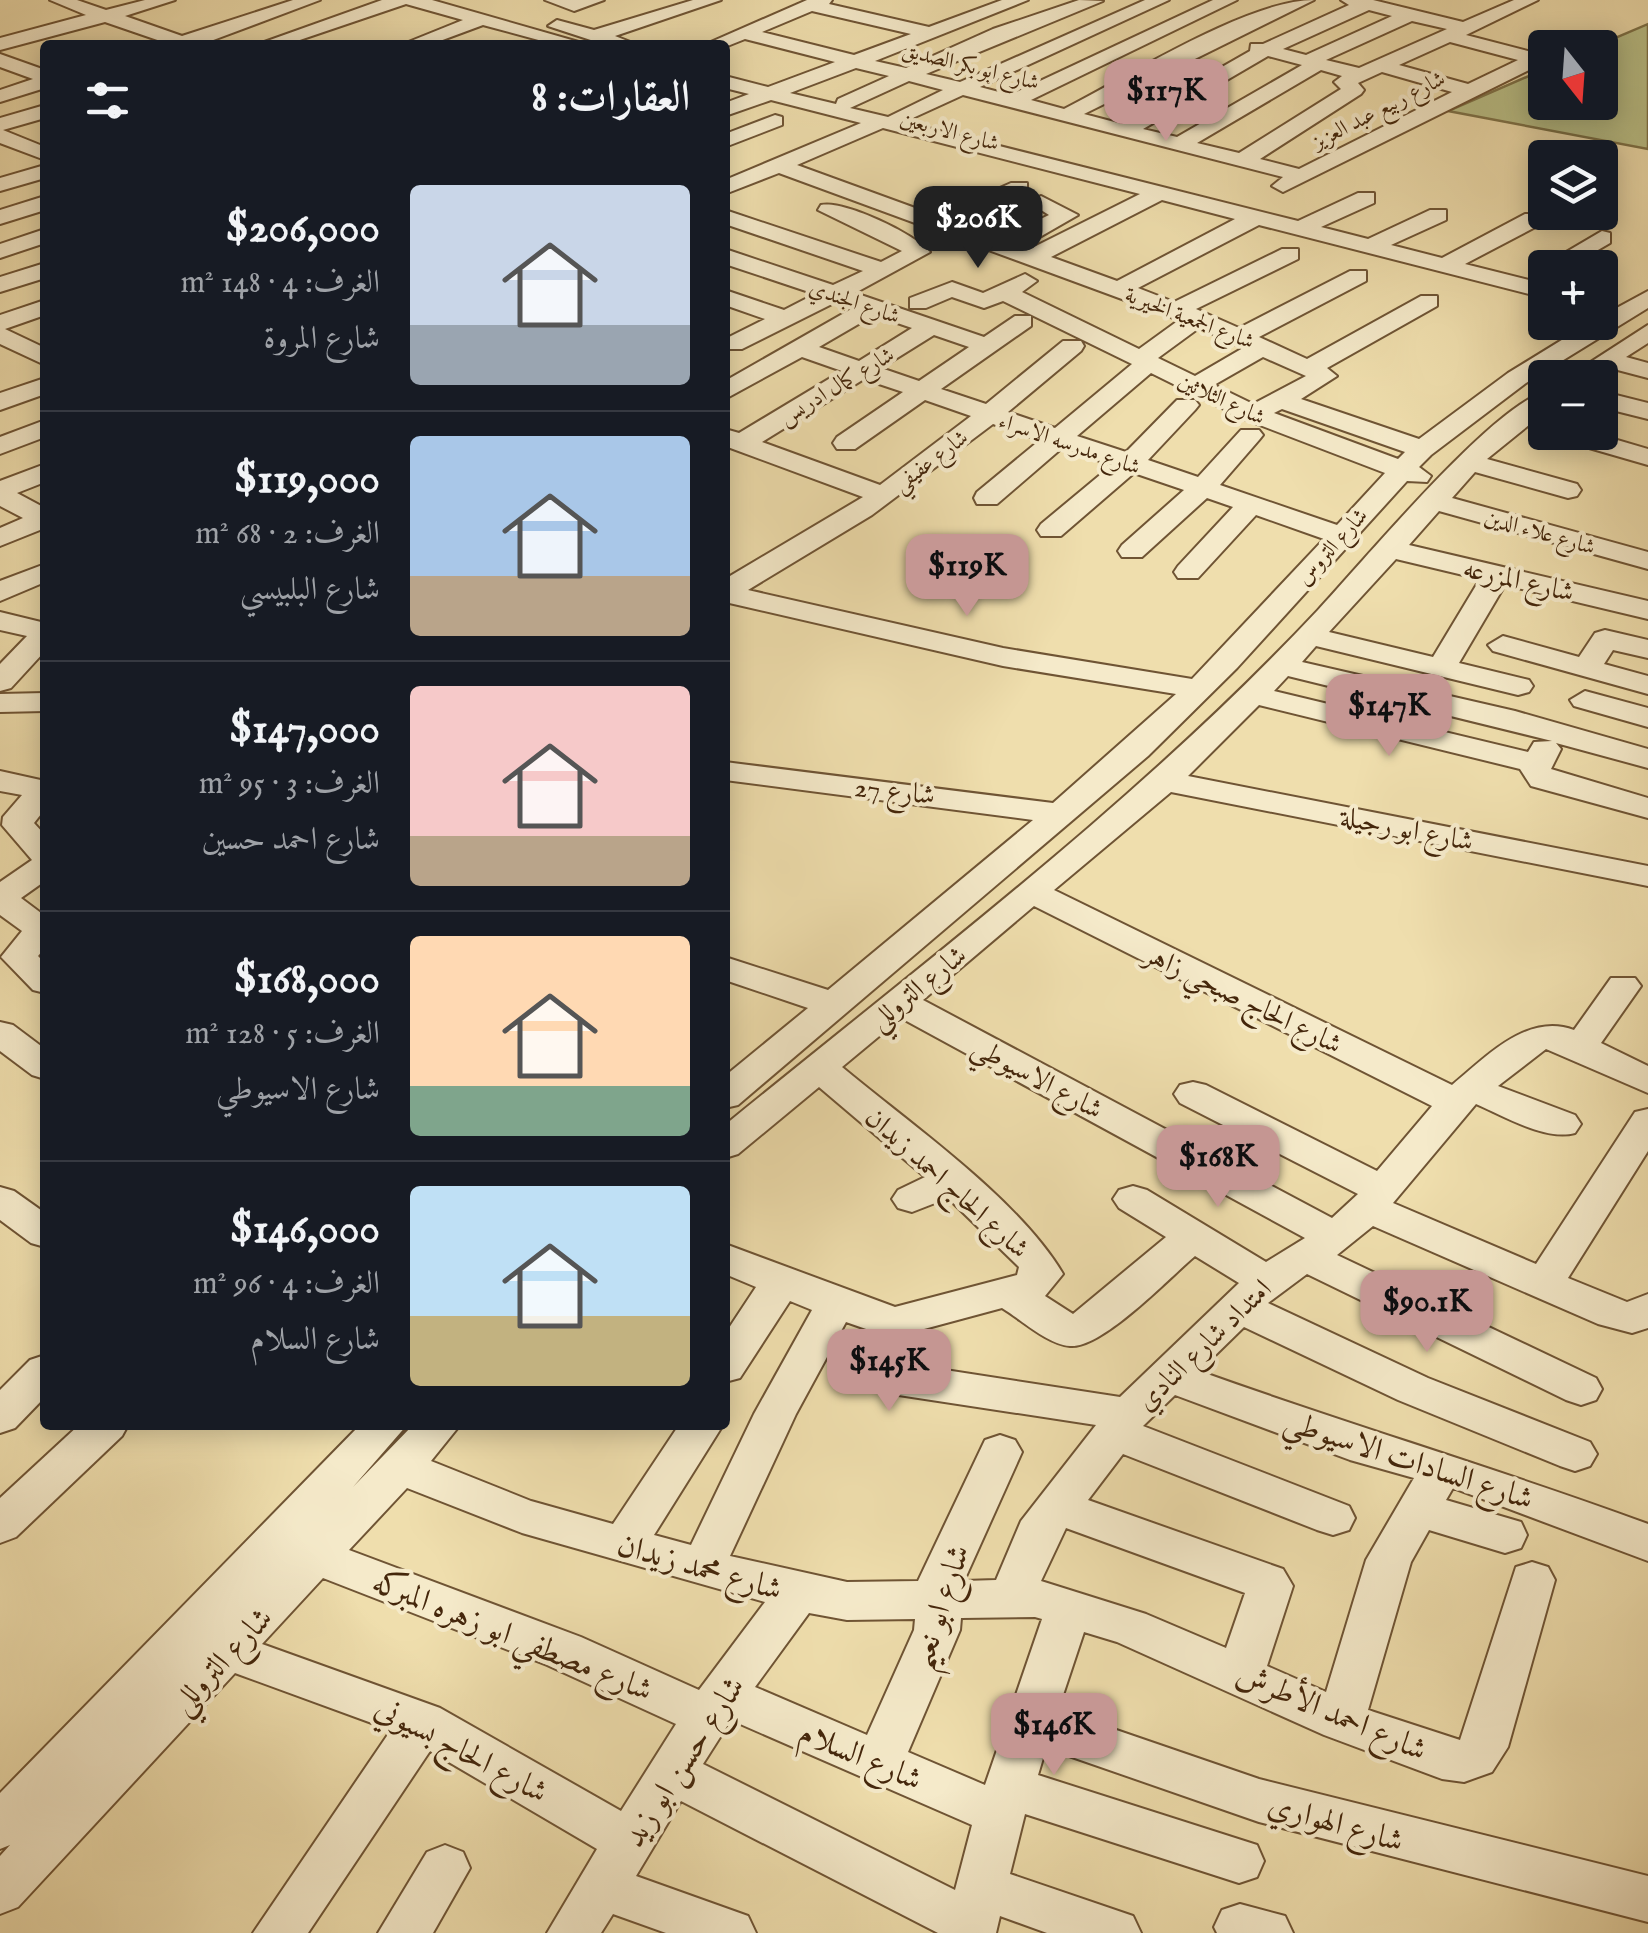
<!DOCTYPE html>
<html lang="ar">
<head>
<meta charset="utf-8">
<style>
	body { margin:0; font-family:"IM FELL English",Amiri,serif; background:#242831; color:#f1f3f6; direction:rtl; height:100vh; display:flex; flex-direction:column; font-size:38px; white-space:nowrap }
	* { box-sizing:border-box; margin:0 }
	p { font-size:32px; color:#9ea1a6 }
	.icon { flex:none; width:55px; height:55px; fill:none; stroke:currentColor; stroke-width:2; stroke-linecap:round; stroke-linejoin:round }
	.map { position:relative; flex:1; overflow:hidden; direction:ltr }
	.sheet { position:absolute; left:40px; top:40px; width:690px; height:1390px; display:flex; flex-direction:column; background:#171b24; border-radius:10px; box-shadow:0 5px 25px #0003; direction:rtl }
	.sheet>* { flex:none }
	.needle { width:65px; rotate:163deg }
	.controls { position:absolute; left:1528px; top:30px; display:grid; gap:20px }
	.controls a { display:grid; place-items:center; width:90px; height:90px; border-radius:10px; background:#171b24; box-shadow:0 5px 25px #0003; font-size:50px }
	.price { position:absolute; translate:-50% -85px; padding:0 22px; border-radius:20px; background:#c59692; color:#111; font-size:32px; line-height:65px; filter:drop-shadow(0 2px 5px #0008) }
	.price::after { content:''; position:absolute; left:50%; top:60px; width:30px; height:22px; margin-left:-15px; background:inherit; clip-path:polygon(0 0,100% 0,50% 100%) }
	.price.active { background:#222; color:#fff }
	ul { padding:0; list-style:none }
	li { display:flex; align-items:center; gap:30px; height:250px; padding:0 40px }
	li+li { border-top:2px solid #363941 }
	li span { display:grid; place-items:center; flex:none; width:280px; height:200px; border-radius:10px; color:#555 }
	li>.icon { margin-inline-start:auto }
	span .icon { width:120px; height:120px; fill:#fffc; stroke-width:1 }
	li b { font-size:42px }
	h2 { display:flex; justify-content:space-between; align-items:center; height:120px; padding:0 40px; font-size:42px }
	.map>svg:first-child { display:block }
	.green { fill:#bac189; stroke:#7f744a; stroke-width:2.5 }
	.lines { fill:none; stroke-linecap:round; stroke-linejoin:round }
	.minor-casing { stroke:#6f5434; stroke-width:4 }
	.minor { fill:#f5eaca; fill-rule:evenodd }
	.labels { text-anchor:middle; stroke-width:8; stroke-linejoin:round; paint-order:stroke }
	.far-street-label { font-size:22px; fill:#44260b; stroke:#f5eaca }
	.street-label { font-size:28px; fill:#44260b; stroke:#f5eaca }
	.near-street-label { font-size:32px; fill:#44260b; stroke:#f5eaca }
</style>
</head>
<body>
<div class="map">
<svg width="1648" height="1933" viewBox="0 0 1648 1933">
	<rect width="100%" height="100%" fill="#efdead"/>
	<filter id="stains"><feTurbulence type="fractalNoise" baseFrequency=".002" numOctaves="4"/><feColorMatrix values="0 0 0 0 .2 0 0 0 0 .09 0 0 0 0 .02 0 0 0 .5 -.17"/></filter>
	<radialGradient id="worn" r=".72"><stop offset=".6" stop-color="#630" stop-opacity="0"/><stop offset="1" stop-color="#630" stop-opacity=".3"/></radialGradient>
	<!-- green -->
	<polygon class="green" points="1648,24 1648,149 1448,111 1545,69 1545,102 1600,102 1600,48 1594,47"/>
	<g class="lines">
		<!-- minor casing -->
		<g class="minor-casing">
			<g id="minor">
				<polygon points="50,0 77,0 106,10 145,0 175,0 125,16 182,36 293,0 320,0 200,45 172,45 105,22 0,50 0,38 86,15"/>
				<polygon points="382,0 432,0 589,45 557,45 483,25 429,45 401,45 463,20 406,4 285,45 256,45"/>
				<polygon points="545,0 604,0 574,11"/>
				<polygon points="693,0 721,0 615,36 638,45 606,45 548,26 557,20 594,30"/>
				<path d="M807 0H832L829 4 929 27 1002 0H1028L875 61 906 68 993 29 1079 0 1103 1 926 74 960 82 1145 0H1169L980 87 1010 95 1213 0H1237L1031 100 1064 109C1127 77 1248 0 1314 0L1084 114 1122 124 1250 51 1251 44H1263L1349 5 1341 0H1373L1463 22 1514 0H1538L1466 35 1543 55V63L1283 192 1272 186 1283 177 963 95 904 122 1298 221 1358 193H1374V203L1321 227 1368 239 1430 210H1446V220L1391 245 1442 258 1525 214H1541V224L1465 264 1545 284V298L1259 225 1138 288 1174 302 1282 249H1298V259L1196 309 1239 328 1350 271H1366V281L1259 337 1307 359 1421 296H1437V306L1327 368 1337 376 1301 399 1419 439 1508 373 1591 322H1600V317L1648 291V308L1526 383 1431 455 1419 467 1431 476 1427 482 1407 481 1237 668 1148 756 738 1105 725 1108V1076L808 1008 725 980V957L828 990 1033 820 725 780V762L1053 803 1176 694 1003 666 725 602V579L863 497 725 446V429L739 433 842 371 802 357 725 399V381L853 308 836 302 742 349H725V339L765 319 725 305V290L784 310 815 294 725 264V249L833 285 863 271 725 224V210L881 262 902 251 818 210 821 205C844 200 915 234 930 252L855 293 984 337 1015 316H1031V326L941 389 986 404 1063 341H1081L1084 346 1081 351 1008 412 1055 428 1132 364 1003 301 984 308 952 297 926 308H910V298L952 282 983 293 1025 274 1037 281 1022 292 1139 349 1179 320 779 173 725 194V180L861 123 771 100 725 116V103L749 94 725 88V76L768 87 835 62 745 39 725 47 704 45ZM1369 10 1392 16 1306 55 1283 49ZM812 11 911 34 854 55 762 32ZM1412 21 1447 29 1359 68 1326 60ZM1450 42 1518 60 1468 84 1399 65ZM1268 56 1302 65 1177 137 1143 129ZM856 68 889 76 838 99 836 104 790 93ZM1321 70 1342 76 1334 82 1341 89 1239 153 1197 143ZM1382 72 1452 92 1299 169 1260 159 1361 94 1364 90 1358 83ZM909 81 943 90 888 117 850 108ZM883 128 1140 194 1030 249 957 223 1027 193V183H1011L937 216 797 165ZM1162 200 1235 219 1117 281 1051 257ZM874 315 912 328 859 361 819 347ZM1199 328 1243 348 1195 376 1158 358ZM934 335 969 347 919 381 881 368ZM1263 357 1306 376 1253 404 1214 385ZM1151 373 1244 419 1385 473 1337 525 1220 485 1259 440 1263 435 1259 430H1241L1198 477 1148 460 1195 410 1199 405 1195 400H1177L1126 452 1077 436ZM864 379 903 392 837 437 833 443 837 449H855L925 400 971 416 880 485 762 442ZM1282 409 1405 452 1398 459 1274 413ZM993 424 1040 440 977 492 974 498 977 504H997L1062 448 1112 465 1041 524 1037 530 1041 536H1061L1134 473 1184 490 1122 545 1118 551 1122 557H1142L1207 498 1233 507 1178 566 1174 572 1178 578H1198L1256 515 1324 539 1192 679 1003 648 748 590 872 515Z"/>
				<polygon points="0,54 45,70 45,88 0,102 0,90 33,79 0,67"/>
				<polygon points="45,105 45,118 3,130 45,147 45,160 0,143 0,118"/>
				<polygon points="775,115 782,117 782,125 725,147 725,134"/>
				<polygon points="45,165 45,178 0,191 0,178"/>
				<polygon points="45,196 45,210 0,224 0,210"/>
				<polygon points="1041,196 1078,215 1038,238 1022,238 1022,228 1049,215 1030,203"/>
				<polygon points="45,229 45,243 0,258 0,244"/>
				<polygon points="1602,231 1610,233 1610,243 1567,268 1545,268 1545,274 1539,268"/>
				<polygon points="45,263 45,278 0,292 0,277"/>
				<polygon points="45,300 45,315 5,329 45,348 45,365 0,344 0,315"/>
				<polygon points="1648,325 1648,343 1626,357 1648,363 1648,378 1610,368 1595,378 1566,378"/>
				<polygon points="45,378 45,394 0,410 0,393"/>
				<polygon points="1600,391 1648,403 1648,419 1600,407"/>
				<path d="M1545 392V412L1487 459 1577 484 1581 490 1577 496 1568 498 1475 472 1452 498 1648 552V569L1439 511 1409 545 1648 601V619L1505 585 1459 663 1529 680 1533 686 1529 692 1518 695 1316 646 1302 662 1515 711 1648 749V768L1556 743 1561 749 1551 769 1648 798V818L1531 786 1520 769 1259 705 1188 776 1648 866V886L1171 792 1054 890 1452 1085C1485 1058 1527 1012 1574 1030L1611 978H1635L1641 986 1601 1043 1648 1066V1093L1546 1049 1498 1086 1575 1115 1581 1124 1575 1133C1545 1141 1504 1116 1476 1104L1393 1203 1536 1264 1635 1112 1648 1109V1151L1568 1278 1627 1302 1648 1294V1328L1632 1333 1598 1324 1373 1226 1337 1255 1596 1378 1602 1389 1596 1400 1581 1405 1566 1400 1307 1274 1268 1303 1428 1378 1590 1442 1597 1454 1590 1466 1575 1471 1560 1466 1398 1400 1244 1327 1199 1371C1349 1425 1499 1469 1648 1524V1561L1453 1488 1446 1500 1521 1522 1527 1535 1521 1548 1505 1553 1429 1530 1411 1562 1368 1710 1460 1740 1516 1567 1532 1562 1548 1567 1555 1580 1508 1747 1492 1772 1464 1782 1442 1779 1324 1735 1117 1642 1084 1632 1058 1710 1259 1779 1648 1876V1922L1259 1822 1046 1748 1038 1775 1257 1845 1264 1861 1257 1877 1239 1883 1025 1814 1010 1874 1133 1916 1141 1933H1047L1000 1916 996 1933H938L681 1801 636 1876 748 1916 756 1933H666L613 1914 601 1933H547L597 1849 430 1751 308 1933H253L391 1730 235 1673 18 1907 0 1914V1856L10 1845 0 1849V1793L360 1425H407L353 1487 413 1425H460L431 1461 531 1501 613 1524 679 1425H723L654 1535 691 1545 754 1414 812 1310 790 1301 740 1378 725 1382V1334L756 1287 725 1274V1244L895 1307 1017 1275 1019 1267 948 1198 912 1212 898 1208 892 1199 898 1190 925 1177 819 1087 738 1154 725 1158V1125C928 959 1139 801 1318 610 1361 564 1493 405 1545 392ZM1396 559 1480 579 1433 657 1329 632ZM1288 676 1552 741 1534 742 1528 752 1274 691ZM1034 906 1432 1106 1377 1171 1206 1085 1193 1082 1180 1085 1174 1094 1180 1103 1358 1194 1332 1218 923 1000ZM901 1018 1305 1238 1266 1262 1147 1190 1133 1186 1119 1190 1113 1199 1119 1208 1166 1237 1073 1314 1045 1296 1063 1274C1019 1199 910 1124 842 1067ZM1195 1256 1239 1283 1120 1397 913 1365V1332L1002 1308C1022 1320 1047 1344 1070 1346 1102 1349 1170 1277 1195 1256ZM846 1322 869 1330 871 1371 892 1394 1096 1425 1021 1521 996 1580 964 1581 1022 1452 1015 1440 1000 1435 985 1440 918 1581 847 1582 730 1556 796 1414ZM1175 1395 1350 1460 1414 1478 1366 1560 1326 1692 1267 1666 1293 1586 1283 1569 1088 1500 1123 1454 1317 1530 1333 1535 1349 1530 1355 1518 1349 1506 1143 1426ZM407 1488 522 1533 765 1602 699 1690 581 1637 349 1550ZM1066 1528 1245 1593 1226 1648 1146 1614 1041 1581ZM323 1578 547 1665 676 1724 621 1811 440 1708 262 1644ZM809 1613 847 1620 915 1619 914 1630 867 1735 755 1687ZM1035 1617 1042 1619 985 1785 908 1752 960 1630 961 1618ZM731 1720 972 1825 955 1890 703 1764Z"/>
				<polygon points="45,420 45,437 0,454 0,437"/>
				<polygon points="1547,432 1590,432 1648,449 1648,465 1551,437"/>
				<polygon points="45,464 45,482 17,493 45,508 45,528 0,546 0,528 23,518 0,506 0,481"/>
				<polygon points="45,564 45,582 0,601 0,581"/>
				<polygon points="0,612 45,623 45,651 11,688 0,691 0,664 27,636 0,630"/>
				<polygon points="1605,630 1648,640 1648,658 1613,650 1604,664 1648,676 1648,694 1493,651 1488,645 1503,636 1579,657 1595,633"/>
				<polygon points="1585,691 1648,708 1648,727 1574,706 1570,700"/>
				<polygon points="45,693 45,711 0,712 0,694"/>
				<polygon points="0,771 45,781 45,809 34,823 45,835 45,881 21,898 45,916 45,948 38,956 45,963 45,993 33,990 1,957 22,931 0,915 0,882 32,860 2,825 3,817 22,795 0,791"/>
				<polygon points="0,1022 13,1025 45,1049 45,1079 32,1075 0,1051"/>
				<polygon points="0,1187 14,1191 45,1213 45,1247 31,1243 0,1220"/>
				<polygon points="45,1355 45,1397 15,1428 0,1433 0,1390 30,1360"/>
				<polygon points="79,1425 128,1425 122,1436 16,1537 0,1543 0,1498"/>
				<polygon points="445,1845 463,1852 470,1868 433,1933 378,1933 427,1852"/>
				<polygon points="1240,1904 1285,1916 1293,1933 1217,1933 1214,1927 1222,1910"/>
			</g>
		</g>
		<!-- minor -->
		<use href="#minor" class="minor"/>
	</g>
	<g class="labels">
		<!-- far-street labels -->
		<g class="far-street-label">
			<text transform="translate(971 65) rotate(14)" y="8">شارع ابو بكر الصديق</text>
			<text transform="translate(1378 109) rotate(-27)" y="8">شارع ربيع عبد العزيز</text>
			<text transform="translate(950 130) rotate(15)" y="8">شارع الاربعين</text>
			<text transform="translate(855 301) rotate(19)" y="8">شارع الجندي</text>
			<text transform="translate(1190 317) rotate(21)" y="8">شارع الجمعية الخيرية</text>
			<text transform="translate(836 385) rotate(-31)" y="8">شارع كمال ادريس</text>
			<text transform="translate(1222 398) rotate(25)" y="8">شارع الثلاثين</text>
			<text transform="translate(1070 443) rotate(19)" y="8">شارع مدرسه الاسراء</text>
			<text transform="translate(930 460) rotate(-37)" y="8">شارع عفيفي</text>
			<text transform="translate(1540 531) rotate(16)" y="8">شارع علاء الدين</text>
			<text transform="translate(1331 546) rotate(-48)" y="8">شارع التروس</text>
		</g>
		<!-- street labels -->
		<g class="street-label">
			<text transform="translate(1519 579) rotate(13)" y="10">شارع المزرعه</text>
			<text transform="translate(895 790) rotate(6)" y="10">شارع 27</text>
			<text transform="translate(1407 828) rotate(11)" y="10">شارع ابو رجيلة</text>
			<text transform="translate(917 987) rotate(-39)" y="10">شارع التروللي</text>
			<text transform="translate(1244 998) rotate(26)" y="10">شارع الحاج صبحي زاهر</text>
			<text transform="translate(1038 1077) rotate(28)" y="10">شارع الاسيوطي</text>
			<text transform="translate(948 1182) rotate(42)" y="10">شارع الحاج احمد زيدان</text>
			<text transform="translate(1203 1344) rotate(-44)" y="10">امتداد شارع النادي</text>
		</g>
		<!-- near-street labels -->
		<g class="near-street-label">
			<text transform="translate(1409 1459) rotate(18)" y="11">شارع السادات الاسيوطي</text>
			<text transform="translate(700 1566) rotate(16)" y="11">شارع محمد زيدان</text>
			<text transform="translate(939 1607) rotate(-72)" y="11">شارع ابو نعيم</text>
			<text transform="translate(513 1635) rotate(22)" y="11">شارع مصطفي ابو زهره المبركه</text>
			<text transform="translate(221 1660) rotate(-47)" y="11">شارع التروللي</text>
			<text transform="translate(1332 1711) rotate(23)" y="11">شارع احمد الأطرش</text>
			<text transform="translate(462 1749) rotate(28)" y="11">شارع الحاج بسيوني</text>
			<text transform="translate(861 1755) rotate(23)" y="11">شارع السلام</text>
			<text transform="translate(683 1761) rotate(-57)" y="11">شارع حسن ابو زيد</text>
			<text transform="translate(1336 1822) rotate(16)" y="11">شارع الهواري</text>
		</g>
	</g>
	<rect width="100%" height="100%" filter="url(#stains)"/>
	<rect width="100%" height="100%" fill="url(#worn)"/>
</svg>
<div class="controls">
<a><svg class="needle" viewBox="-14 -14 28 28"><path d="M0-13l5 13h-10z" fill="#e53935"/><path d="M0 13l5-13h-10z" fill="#9ea1a6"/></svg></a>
<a><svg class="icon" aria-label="layers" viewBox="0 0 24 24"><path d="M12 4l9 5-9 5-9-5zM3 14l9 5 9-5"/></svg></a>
<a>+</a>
<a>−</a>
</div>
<b class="price" style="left:1166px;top:144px">$117K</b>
<b class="price active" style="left:978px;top:271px">$206K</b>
<b class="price" style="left:967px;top:619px">$119K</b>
<b class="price" style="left:1389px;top:759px">$147K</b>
<b class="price" style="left:1218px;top:1210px">$168K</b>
<b class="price" style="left:1427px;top:1355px">$90.1K</b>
<b class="price" style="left:889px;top:1414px">$145K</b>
<b class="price" style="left:1054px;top:1778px">$146K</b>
<section class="sheet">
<h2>العقارات: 8<svg class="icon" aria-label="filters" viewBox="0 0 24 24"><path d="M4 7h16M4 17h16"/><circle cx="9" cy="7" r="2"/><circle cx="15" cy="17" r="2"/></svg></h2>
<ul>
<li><span style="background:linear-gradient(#c9d6e8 70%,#9aa5b1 0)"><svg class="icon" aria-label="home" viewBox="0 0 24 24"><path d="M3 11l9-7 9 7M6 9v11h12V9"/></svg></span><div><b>$206,000</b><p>الغرف: 4 · 148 m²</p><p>شارع المروة</p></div></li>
<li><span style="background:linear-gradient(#a9c7e8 70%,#b9a48a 0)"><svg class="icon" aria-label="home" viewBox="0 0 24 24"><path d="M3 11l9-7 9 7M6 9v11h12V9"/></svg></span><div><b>$119,000</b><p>الغرف: 2 · 68 m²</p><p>شارع البلبيسي</p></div></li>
<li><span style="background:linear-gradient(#f6c9c9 75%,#b9a48a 0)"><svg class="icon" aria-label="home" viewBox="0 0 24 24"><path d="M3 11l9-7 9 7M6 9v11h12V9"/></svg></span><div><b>$147,000</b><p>الغرف: 3 · 95 m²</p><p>شارع احمد حسين</p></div></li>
<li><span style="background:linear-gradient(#ffd9b3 75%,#7fa58c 0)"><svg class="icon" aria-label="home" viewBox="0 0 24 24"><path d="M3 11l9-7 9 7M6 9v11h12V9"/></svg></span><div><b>$168,000</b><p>الغرف: 5 · 128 m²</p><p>شارع الاسيوطي</p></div></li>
<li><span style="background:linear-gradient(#bfe0f5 65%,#c2b280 0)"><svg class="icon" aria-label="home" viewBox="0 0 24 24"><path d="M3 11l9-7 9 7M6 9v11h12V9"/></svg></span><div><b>$146,000</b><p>الغرف: 4 · 96 m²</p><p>شارع السلام</p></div></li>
</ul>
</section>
</div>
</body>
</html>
